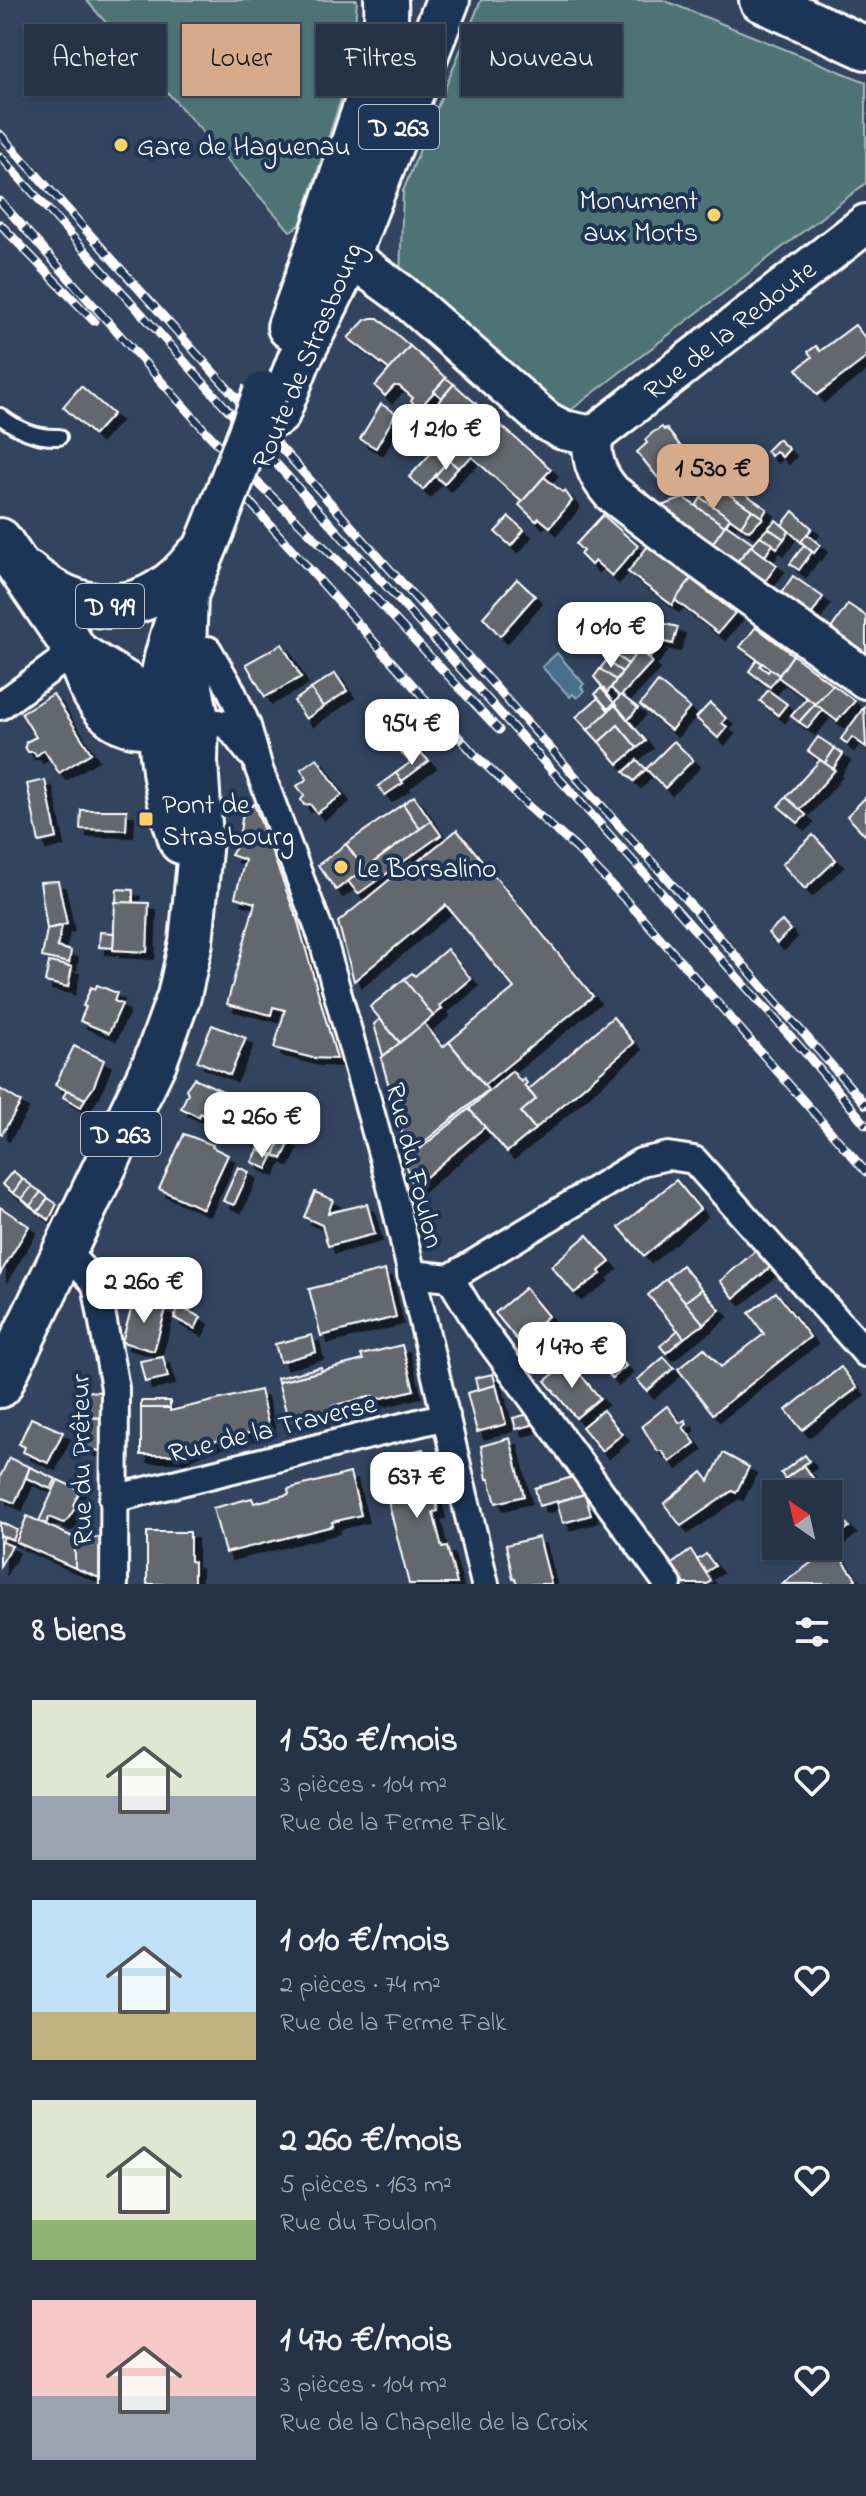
<!DOCTYPE html>
<html lang="fr">
<head>
<meta charset="utf-8">
<style>
	body { margin:0; font-family:"Indie Flower",sans-serif; background:#323f51; color:#f1f3f6; height:100vh; display:flex; flex-direction:column; font-size:30px; white-space:nowrap }
	* { box-sizing:border-box; margin:0 }
	p { font-size:26px; color:#a4aab3 }
	.icon { flex:none; width:44px; height:44px; fill:none; stroke:currentColor; stroke-width:2; stroke-linecap:round; stroke-linejoin:round }
	.map { position:relative; height:1584px; overflow:hidden }
	.side { display:flex; flex-direction:column; background:#263346; flex:1 }
	.side>* { flex:none }
	.guide { position:absolute; left:24px; top:24px; width:818px; height:72px; display:flex; gap:16px }
	.needle { width:52px; rotate:326deg }
	.controls { position:absolute; left:762px; top:1480px; display:grid; gap:16px }
	.controls a { display:grid; place-items:center; width:80px; height:80px; border-radius:0px; background:#263346; box-shadow:0 2px 6px #0004,0 0 0 2px #424e5f; font-size:40px }
	.price { position:absolute; translate:-50% -68px; padding:0 18px; border-radius:16px; background:#fff; color:#222; font-size:26px; line-height:52px; filter:drop-shadow(0 2px 4px #0008) }
	.price::after { content:''; position:absolute; left:50%; top:48px; width:24px; height:18px; margin-left:-12px; background:inherit; clip-path:polygon(0 0,100% 0,50% 100%) }
	.price.selected { background:#d6ab8b; color:#111 }
	ul { padding:0; list-style:none }
	li { display:flex; align-items:center; gap:24px; height:200px; padding:0 32px }
	li span { display:grid; place-items:center; flex:none; width:224px; height:160px; border-radius:0px; color:#555 }
	li>.icon { margin-inline-start:auto }
	span .icon { width:96px; height:96px; fill:#fffc; stroke-width:1 }
	li b { font-size:34px }
	h2 { display:flex; justify-content:space-between; align-items:center; height:96px; padding:0 32px; font-size:34px }
	.tag { padding:0 28px; border-radius:0px; background:#263346; box-shadow:0 2px 6px #0004,0 0 0 2px #424e5f; font-size:28px; line-height:72px }
	.tag.selected { background:#d6ab8b; color:#111 }
	.map>svg:first-child { display:block }
	.green { fill:#4e7374; stroke:#a6b9ba; stroke-width:2 }
	.water { fill:#466f8d; stroke:#90a9bb; stroke-width:2 }
	.building { fill:#64676e; stroke:#fff; stroke-width:2; filter:url(#shadow) }
	.lines { fill:none; stroke-linecap:round; stroke-linejoin:round }
	.lane-casing { stroke:#fff; stroke-width:20 }
	.street-casing { stroke:#fff; stroke-width:32 }
	.secondary-casing { stroke:#fff; stroke-width:44 }
	.primary-casing { stroke:#fff; stroke-width:48 }
	.lane { stroke:#1d3557; stroke-width:14 }
	.street { stroke:#1d3557; stroke-width:26 }
	.secondary { stroke:#1d3557; stroke-width:38 }
	.primary { stroke:#1d3557; stroke-width:42 }
	.rail-casing { stroke:#fff; stroke-width:9 }
	.rail { stroke:#1d3557; stroke-width:6; stroke-dasharray:18; stroke-linecap:butt }
	.primary-bridge-casing { stroke:#fff; stroke-width:48; stroke-linecap:butt }
	.primary-bridge { stroke:#1d3557; stroke-width:42 }
	.poi-dot { fill:#ffd166; stroke:#1d3557; stroke-width:3 }
	.labels { text-anchor:middle; stroke-width:8; stroke-linejoin:round; paint-order:stroke }
	.shield { fill:#1d3557; stroke:#bbc2cd; stroke-width:2 }
	.shield-label { font-size:26px; font-weight:bold; fill:#fff }
	.poi-label { font-size:28px; fill:#fff; stroke:#1d3557; text-anchor:start }
	.street-label { font-size:28px; fill:#fff; stroke:#1d3557 }
</style>
</head>
<body>
<div class="map">
<svg width="866" height="1584" viewBox="0 0 866 1584">
	<defs>
		<filter id="shadow"><feDropShadow dx="7" dy="7" stdDeviation="0" flood-color="#0009"/></filter>
	</defs>
	<rect width="100%" height="100%" fill="#32445e"/>
	<filter id="ink" filterUnits="userSpaceOnUse"><feTurbulence type="fractalNoise" baseFrequency=".0125" numOctaves="2"/><feDisplacementMap in="SourceGraphic" scale="16" xChannelSelector="R" yChannelSelector="G"/><feConvolveMatrix kernelMatrix="1 2 1 2 8 2 1 2 1" color-interpolation-filters="sRGB"/></filter>
	<g filter="url(#ink)">
		<!-- green -->
		<g class="green">
			<polygon points="86,0 357,0 352,65 300,225 290,231"/>
			<polygon points="481,0 663,0 866,82 866,183 562,417 400,276 403,191"/>
		</g>
		<!-- water -->
		<polygon class="water" points="557,653 584,684 581,687 584,691 577,698 573,694 570,697 542,667"/>
		<!-- building -->
		<g class="building">
			<polygon points="371,318 378,318 410,346 390,370 348,338 365,320"/>
			<polygon points="855,325 866,339 866,358 817,395 797,369 812,357 808,352 816,346 820,351"/>
			<polygon points="410,346 446,378 419,409 411,401 413,398 399,386 394,386 385,396 375,386"/>
			<polygon points="446,378 454,384 442,398 434,391"/>
			<polygon points="454,384 489,415 453,456 443,447 452,437 451,432 438,419 435,422 427,415"/>
			<polygon points="81,386 113,414 94,435 63,407"/>
			<polygon points="381,404 396,413 376,448 360,439"/>
			<polygon points="489,415 551,469 522,502 472,457 458,468 449,460"/>
			<polygon points="662,427 664,430 666,428 687,454 658,478 637,452 647,443 645,440 652,433"/>
			<polygon points="778,439 789,449 782,457 776,451 771,456 766,451"/>
			<polygon points="436,448 449,460 423,490 409,477"/>
			<polygon points="449,460 458,468 444,484 435,476"/>
			<polygon points="705,466 767,509 762,517 700,474"/>
			<polygon points="700,474 714,484 702,497 690,489"/>
			<polygon points="544,477 562,492 565,491 572,501 550,527 539,518 536,521 519,505"/>
			<polygon points="714,484 752,510 741,526 701,498"/>
			<polygon points="684,498 725,526 710,547 660,512 661,506"/>
			<polygon points="701,498 730,518 725,526 696,506"/>
			<polygon points="752,510 763,518 749,531 741,526"/>
			<polygon points="793,511 812,528 801,542 782,525"/>
			<polygon points="603,515 638,546 612,576 595,561 591,565 580,554 583,551 576,544"/>
			<polygon points="509,517 524,530 511,546 495,532"/>
			<polygon points="776,520 789,531 784,539 768,528"/>
			<polygon points="726,524 753,543 735,564 710,547"/>
			<polygon points="768,528 784,539 777,548 760,536"/>
			<polygon points="807,534 820,545 814,553 801,542"/>
			<polygon points="760,536 773,544 765,556 751,546"/>
			<polygon points="804,545 812,552 799,570 790,564"/>
			<polygon points="648,546 691,579 672,605 628,572"/>
			<polygon points="751,546 777,565 763,584 735,564"/>
			<polygon points="793,576 823,597 810,617 779,596"/>
			<polygon points="517,579 535,596 500,636 483,617"/>
			<polygon points="691,579 735,613 718,633 675,600"/>
			<polygon points="848,604 866,616 866,653 831,629"/>
			<polygon points="661,623 678,627 673,644 656,640"/>
			<polygon points="756,627 793,655 779,675 740,647"/>
			<polygon points="629,629 645,640 639,648 623,637"/>
			<polygon points="649,636 660,644 649,659 639,648"/>
			<polygon points="623,637 639,648 634,656 617,645"/>
			<polygon points="282,644 301,677 265,697 246,664"/>
			<polygon points="617,645 634,656 628,664 612,653"/>
			<polygon points="639,649 652,662 620,697 611,688"/>
			<polygon points="612,653 628,664 622,672 606,661"/>
			<polygon points="793,655 833,685 815,704 778,677"/>
			<polygon points="757,660 762,663 760,666 768,672 770,669 779,675 770,687 749,671"/>
			<polygon points="606,661 622,672 616,680 600,669"/>
			<polygon points="600,669 616,680 607,693 594,677"/>
			<polygon points="335,673 347,691 323,707 311,689"/>
			<polygon points="658,682 690,708 671,730 640,705"/>
			<polygon points="833,685 855,701 837,721 815,704"/>
			<polygon points="601,688 614,703 608,709 595,694"/>
			<polygon points="311,689 323,707 306,719 294,701"/>
			<polygon points="768,690 787,704 778,715 760,701"/>
			<polygon points="53,694 91,753 59,773 44,750 36,756 34,752 28,752 25,747 26,742 36,737 21,713"/>
			<polygon points="621,695 638,708 628,720 614,703"/>
			<polygon points="598,698 609,711 588,730 576,717"/>
			<polygon points="807,698 815,704 799,722 791,716"/>
			<polygon points="710,703 726,718 722,723 727,727 718,738 696,718"/>
			<polygon points="815,704 823,710 808,728 799,722"/>
			<polygon points="615,705 646,741 637,748 618,725 599,742 588,730"/>
			<polygon points="389,706 404,722 393,732 378,716"/>
			<polygon points="864,707 866,747 852,737 847,744 841,739"/>
			<polygon points="404,722 420,752 410,762 399,751 393,732"/>
			<polygon points="618,725 637,748 618,764 599,742"/>
			<polygon points="818,737 835,748 825,763 808,751"/>
			<polygon points="674,741 693,760 665,788 646,769"/>
			<polygon points="835,748 843,754 833,769 825,763"/>
			<polygon points="422,754 429,761 402,781 396,773"/>
			<polygon points="317,758 342,795 317,813 310,804 304,805 301,800 304,795 297,786 307,779 301,769"/>
			<polygon points="637,760 646,769 634,781 624,772"/>
			<polygon points="820,760 835,770 800,810 786,797"/>
			<polygon points="396,773 403,783 385,795 378,786"/>
			<polygon points="45,780 57,838 39,842 27,784"/>
			<polygon points="414,796 431,821 420,829 403,804"/>
			<polygon points="786,797 806,815 798,823 778,806"/>
			<polygon points="866,797 866,836 847,816"/>
			<polygon points="254,804 298,922 337,1059 313,1058 274,1048 285,1010 273,1007 271,1015 227,1004 255,903 235,897 245,860 231,855 238,844 243,813"/>
			<polygon points="403,804 420,829 364,869 346,844"/>
			<polygon points="81,810 127,810 126,830 80,829"/>
			<polygon points="431,821 441,835 358,894 348,881"/>
			<polygon points="457,830 593,996 484,1085 449,1042 514,988 446,905 354,981 338,922 411,862 413,865"/>
			<polygon points="813,835 836,860 805,889 782,864"/>
			<polygon points="346,844 364,869 336,890 318,865"/>
			<polygon points="58,881 67,924 47,929 40,882"/>
			<polygon points="117,889 133,890 133,903 116,902"/>
			<polygon points="115,902 149,903 147,952 113,950"/>
			<polygon points="782,921 790,930 777,943 768,933"/>
			<polygon points="62,926 57,947 71,951 69,963 42,957 47,929"/>
			<polygon points="100,932 114,933 113,948 99,947"/>
			<polygon points="447,949 471,979 439,1006 442,1009 433,1016 404,979 412,973 415,976"/>
			<polygon points="49,962 72,967 68,987 45,982"/>
			<polygon points="404,979 433,1016 400,1043 370,1007"/>
			<polygon points="97,985 117,993 114,1001 122,1004 109,1033 80,1021 86,1007 83,1006 91,987 95,989"/>
			<polygon points="613,1017 634,1043 535,1129 521,1112 536,1099 528,1090"/>
			<polygon points="380,1019 400,1043 383,1056 374,1024"/>
			<polygon points="424,1023 443,1047 449,1042 488,1090 408,1155 381,1058"/>
			<polygon points="212,1025 246,1038 230,1075 197,1061"/>
			<polygon points="74,1046 104,1060 93,1088 85,1099 55,1085"/>
			<polygon points="512,1071 521,1082 524,1079 527,1083 524,1086 536,1099 521,1112 535,1129 507,1152 469,1109"/>
			<polygon points="194,1078 240,1099 237,1106 244,1110 238,1124 230,1120 226,1129 207,1120 208,1117 200,1113 199,1117 181,1108 188,1093 186,1089"/>
			<polygon points="0,1089 21,1102 2,1134 0,1133"/>
			<polygon points="67,1090 85,1099 81,1107 63,1097"/>
			<polygon points="469,1109 485,1127 414,1187 404,1162"/>
			<polygon points="266,1131 281,1138 274,1155 259,1148"/>
			<polygon points="184,1134 213,1145 212,1147 228,1155 203,1209 159,1189"/>
			<polygon points="281,1138 290,1142 282,1159 274,1155"/>
			<polygon points="258,1150 273,1157 267,1169 252,1162"/>
			<polygon points="238,1167 249,1172 234,1205 223,1201"/>
			<polygon points="13,1171 23,1179 13,1193 2,1184"/>
			<polygon points="23,1179 32,1186 22,1199 13,1193"/>
			<polygon points="676,1180 700,1209 644,1256 619,1227"/>
			<polygon points="32,1186 41,1192 30,1206 22,1199"/>
			<polygon points="41,1192 48,1198 38,1212 30,1206"/>
			<polygon points="315,1192 333,1200 328,1213 367,1204 375,1234 328,1246 322,1225 304,1217"/>
			<polygon points="48,1198 57,1204 49,1220 38,1212"/>
			<polygon points="0,1207 29,1226 0,1274"/>
			<polygon points="587,1235 610,1262 599,1271 601,1274 574,1293 551,1266"/>
			<polygon points="760,1247 774,1264 734,1298 720,1281"/>
			<polygon points="682,1265 702,1289 685,1302 666,1279"/>
			<polygon points="385,1270 396,1317 321,1336 309,1289"/>
			<polygon points="666,1279 704,1324 684,1338 648,1295"/>
			<polygon points="525,1288 548,1316 518,1341 495,1313"/>
			<polygon points="702,1289 720,1310 704,1324 685,1302"/>
			<polygon points="776,1292 810,1337 713,1414 678,1369 704,1348 721,1367 764,1334 749,1313"/>
			<polygon points="134,1299 166,1309 154,1351 122,1342"/>
			<polygon points="179,1307 201,1317 195,1329 174,1318"/>
			<polygon points="585,1327 595,1338 578,1352 568,1341"/>
			<polygon points="678,1330 684,1338 666,1353 660,1346"/>
			<polygon points="599,1334 626,1366 612,1378 585,1346"/>
			<polygon points="312,1335 316,1352 280,1362 275,1344"/>
			<polygon points="402,1345 414,1390 374,1400 373,1396 332,1406 333,1411 289,1422 278,1382 363,1360 361,1355"/>
			<polygon points="163,1357 168,1377 145,1382 140,1361"/>
			<polygon points="664,1357 674,1368 647,1391 637,1380"/>
			<polygon points="569,1361 600,1398 576,1418 545,1381"/>
			<polygon points="321,1367 322,1371 278,1382 277,1378"/>
			<polygon points="841,1367 857,1388 802,1430 786,1410"/>
			<polygon points="493,1374 496,1385 478,1390 475,1378"/>
			<polygon points="496,1385 506,1424 477,1432 467,1393"/>
			<polygon points="260,1390 269,1428 196,1446 178,1455 141,1455 141,1408 170,1408 170,1411"/>
			<polygon points="85,1391 101,1392 101,1418 84,1417"/>
			<rect x="141" y="1401" width="29" height="7"/>
			<polygon points="667,1406 680,1423 685,1420 687,1424 683,1427 695,1443 670,1462 662,1451 658,1451 654,1446 642,1426"/>
			<polygon points="603,1410 622,1434 602,1451 582,1427"/>
			<polygon points="529,1414 536,1424 516,1429 513,1418"/>
			<polygon points="84,1417 101,1418 100,1451 85,1448"/>
			<polygon points="31,1418 63,1432 48,1463 23,1452 25,1447 19,1444"/>
			<polygon points="510,1438 524,1496 496,1503 489,1479 487,1479 481,1446"/>
			<polygon points="423,1449 438,1511 433,1512 442,1548 447,1547 457,1584 409,1584 385,1489 389,1488 382,1459"/>
			<polygon points="723,1453 749,1467 736,1493 732,1491 681,1526 664,1504 702,1472 709,1481"/>
			<polygon points="805,1455 809,1461 785,1479 781,1473"/>
			<polygon points="9,1458 30,1467 15,1503 0,1497 0,1477"/>
			<polygon points="804,1465 823,1493 822,1494 796,1494 785,1479"/>
			<polygon points="30,1467 56,1479 51,1489 26,1478"/>
			<polygon points="350,1473 361,1515 332,1522 333,1526 225,1553 213,1508 252,1498 254,1503 289,1494 288,1489"/>
			<polygon points="573,1477 585,1494 539,1506 535,1488"/>
			<polygon points="58,1480 80,1490 73,1505 75,1508 66,1522 63,1523 49,1517 46,1524 39,1521"/>
			<polygon points="585,1494 591,1515 563,1523 557,1502"/>
			<polygon points="27,1516 75,1538 75,1568 16,1542"/>
			<polygon points="843,1519 849,1527 830,1541 828,1530"/>
			<polygon points="0,1522 17,1530 13,1540 0,1535"/>
			<polygon points="147,1532 190,1532 190,1561 194,1562 194,1584 147,1584"/>
			<polygon points="0,1535 4,1537 2,1542 12,1546 0,1566"/>
			<polygon points="103,1537 102,1579 75,1568 75,1538"/>
			<polygon points="539,1537 551,1584 517,1584 515,1578 513,1579 506,1545"/>
			<polygon points="833,1547 856,1579 849,1584 782,1584"/>
			<polygon points="691,1550 711,1581 707,1584 685,1584 672,1564"/>
			<polygon points="706,1554 715,1566 706,1572 697,1560"/>
		</g>
		<g class="lines">
			<!-- lane casing -->
			<g class="lane-casing">
				<path id="lane" d="M0 416C18 430 36 438 59 437"/>
			</g>
			<!-- street casing -->
			<g class="street-casing">
				<g id="street">
					<polyline points="208,650 231,690 247,726 259,769 322,937 392,1190 485,1584"/>
					<polyline points="0,706 76,650"/>
					<polyline points="197,719 228,725 249,752"/>
					<polyline points="66,1252 96,1284 115,1388 114,1584"/>
					<polyline points="411,1274 450,1278 478,1324 668,1584"/>
					<polyline points="450,1278 641,1162 668,1156 694,1160 866,1353"/>
					<polyline points="113,1499 446,1416"/>
				</g>
			</g>
			<!-- secondary casing -->
			<g class="secondary-casing">
				<g id="secondary">
					<polyline points="343,228 341,236 344,246 356,261 400,293 546,421 563,430 593,436"/>
					<path d="M593 436C590 459 597 476 612 493L680 545 866 679"/>
					<polyline points="593,436 866,224"/>
				</g>
			</g>
			<!-- primary casing -->
			<g class="primary-casing">
				<g id="primary">
					<polyline points="761,0 866,48"/>
					<path d="M289 327C312 264 334 200 355 136 369 93 389 47 386 0"/>
					<polyline points="278,414 299,360 340,277 448,0"/>
					<polyline points="0,540 78,654 130,686 184,712"/>
					<path d="M28 573C86 621 150 617 196 557"/>
					<path d="M78 654C99 719 119 737 188 721"/>
					<path d="M181 842C162 785 153 717 166 658 177 612 197 569 215 524"/>
					<polyline points="0,1386 155,1062 179,996 191,942 201,840 196,761 197,719 184,651 186,595"/>
				</g>
			</g>
			<!-- lane -->
			<use href="#lane" class="lane"/>
			<!-- street -->
			<use href="#street" class="street"/>
			<!-- secondary -->
			<use href="#secondary" class="secondary"/>
			<!-- primary -->
			<use href="#primary" class="primary"/>
			<!-- rail casing -->
			<g class="rail-casing">
				<g id="rail">
					<polyline points="0,134 721,939 866,1105"/>
					<polyline points="0,156 809,1057 866,1125"/>
					<polyline points="0,201 211,437 362,584 499,730"/>
					<polyline points="0,224 94,321"/>
					<polyline points="248,500 474,754 528,806 576,848 640,915 866,1172"/>
				</g>
			</g>
			<!-- rail -->
			<use href="#rail" class="rail"/>
			<!-- primary-bridge casing -->
			<g class="primary-bridge-casing">
				<polyline id="primary-bridge" points="215,524 265,393"/>
			</g>
			<!-- primary-bridge -->
			<use href="#primary-bridge" class="primary-bridge"/>
		</g>
	</g>
	<!-- markers -->
	<g class="poi-dot">
		<circle cx="121" cy="145" r="8"/>
		<circle cx="714" cy="215" r="8"/>
		<rect x="138" y="811" width="16" height="16" rx="4"/>
		<circle cx="341" cy="867" r="8"/>
	</g>
	<g class="labels">
		<!-- shield labels -->
		<g class="shield">
			<rect x="359" y="105" width="80" height="44" rx="6"/>
			<rect x="76" y="584" width="68" height="44" rx="6"/>
			<rect x="81" y="1112" width="80" height="44" rx="6"/>
		</g>
		<g class="shield-label">
			<text x="399" y="136">D 263</text>
			<text x="110" y="615">D 919</text>
			<text x="121" y="1143">D 263</text>
		</g>
		<!-- poi labels -->
		<g class="poi-label">
			<text x="137" y="155">Gare de Haguenau</text>
			<text x="698" y="209" text-anchor="end">Monument<tspan x="698" dy="32">aux Morts</tspan></text>
			<text x="162" y="813">Pont de<tspan x="162" dy="32">Strasbourg</tspan></text>
			<text x="357" y="877">Le Borsalino</text>
		</g>
		<!-- street labels -->
		<g class="street-label">
			<text transform="translate(729 329) rotate(-38)" y="10">Rue de la Redoute</text>
			<text transform="translate(306 355) rotate(-67)" y="10">Route de Strasbourg</text>
			<text transform="translate(416 1165) rotate(76)" y="10">Rue du Foulon</text>
			<text transform="translate(272 1427) rotate(-14)" y="10">Rue de la Traverse</text>
			<text transform="translate(80 1460) rotate(-91)" y="10">Rue du Prêteur</text>
		</g>
	</g>
</svg>
<div class="controls">
<a><svg class="needle" viewBox="-14 -14 28 28"><path d="M0-13l5 13h-10z" fill="#e53935"/><path d="M0 13l5-13h-10z" fill="#a4aab3"/></svg></a>
</div>
<b class="price" style="left:446px;top:472px">1 210 €</b>
<b class="price selected" style="left:713px;top:512px">1 530 €</b>
<b class="price" style="left:611px;top:670px">1 010 €</b>
<b class="price" style="left:412px;top:767px">954 €</b>
<b class="price" style="left:262px;top:1160px">2 260 €</b>
<b class="price" style="left:144px;top:1325px">2 260 €</b>
<b class="price" style="left:572px;top:1390px">1 470 €</b>
<b class="price" style="left:417px;top:1520px">637 €</b>
<div class="guide">
<a class="tag">Acheter</a>
<a class="tag selected">Louer</a>
<a class="tag">Filtres</a>
<a class="tag">Nouveau</a>
</div>
</div>
<section class="side">
<h2>8 biens<svg class="icon" aria-label="filters" viewBox="0 0 24 24"><path d="M4 7h16M4 17h16"/><circle cx="9" cy="7" r="2"/><circle cx="15" cy="17" r="2"/></svg></h2>
<ul>
<li><span style="background:linear-gradient(#dfe7d0 60%,#9aa5b1 0)"><svg class="icon" aria-label="home" viewBox="0 0 24 24"><path d="M3 11l9-7 9 7M6 9v11h12V9"/></svg></span><div><b>1 530 €/mois</b><p>3 pièces · 104 m²</p><p>Rue de la Ferme Falk</p></div><svg class="icon" aria-label="heart" viewBox="0 0 24 24"><path d="M12 20l-8-8c-3-5 5-10 8-4 3-6 11-1 8 4z"/></svg></li>
<li><span style="background:linear-gradient(#bfe0f5 70%,#c2b280 0)"><svg class="icon" aria-label="home" viewBox="0 0 24 24"><path d="M3 11l9-7 9 7M6 9v11h12V9"/></svg></span><div><b>1 010 €/mois</b><p>2 pièces · 74 m²</p><p>Rue de la Ferme Falk</p></div><svg class="icon" aria-label="heart" viewBox="0 0 24 24"><path d="M12 20l-8-8c-3-5 5-10 8-4 3-6 11-1 8 4z"/></svg></li>
<li><span style="background:linear-gradient(#dfe7d0 75%,#8fb573 0)"><svg class="icon" aria-label="home" viewBox="0 0 24 24"><path d="M3 11l9-7 9 7M6 9v11h12V9"/></svg></span><div><b>2 260 €/mois</b><p>5 pièces · 163 m²</p><p>Rue du Foulon</p></div><svg class="icon" aria-label="heart" viewBox="0 0 24 24"><path d="M12 20l-8-8c-3-5 5-10 8-4 3-6 11-1 8 4z"/></svg></li>
<li><span style="background:linear-gradient(#f6c9c9 60%,#9aa5b1 0)"><svg class="icon" aria-label="home" viewBox="0 0 24 24"><path d="M3 11l9-7 9 7M6 9v11h12V9"/></svg></span><div><b>1 470 €/mois</b><p>3 pièces · 104 m²</p><p>Rue de la Chapelle de la Croix</p></div><svg class="icon" aria-label="heart" viewBox="0 0 24 24"><path d="M12 20l-8-8c-3-5 5-10 8-4 3-6 11-1 8 4z"/></svg></li>
</ul>
</section>
</body>
</html>
